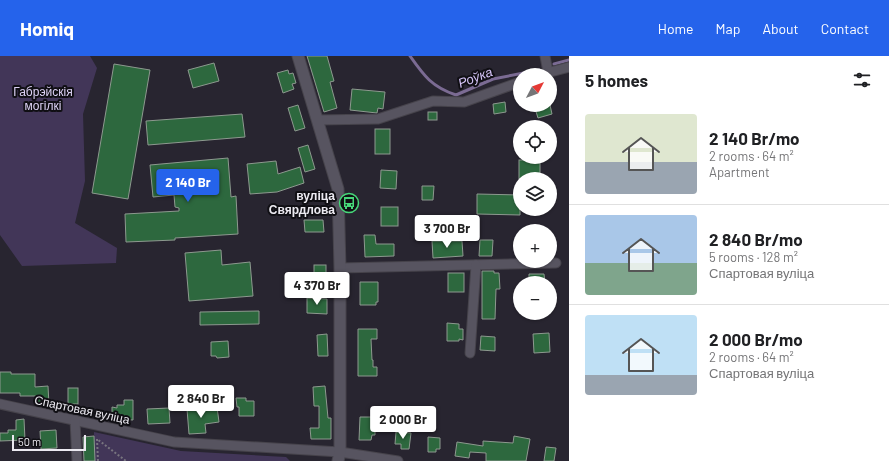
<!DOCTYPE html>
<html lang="en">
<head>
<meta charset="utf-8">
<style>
	body { margin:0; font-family:Barlow,sans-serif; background:#f2f2f2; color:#202124; height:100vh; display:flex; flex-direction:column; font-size:15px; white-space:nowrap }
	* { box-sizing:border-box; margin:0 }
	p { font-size:13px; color:#757577 }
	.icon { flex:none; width:22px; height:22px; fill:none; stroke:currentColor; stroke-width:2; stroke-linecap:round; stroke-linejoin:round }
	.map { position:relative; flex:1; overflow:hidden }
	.details { display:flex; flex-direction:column; background:#fff; width:320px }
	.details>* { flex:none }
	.needle { width:26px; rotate:49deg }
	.buttons { position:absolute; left:513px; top:12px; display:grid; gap:8px }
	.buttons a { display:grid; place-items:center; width:44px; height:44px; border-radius:50%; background:#fff; box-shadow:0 1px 3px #0004; font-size:20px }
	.scale { position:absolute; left:12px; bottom:10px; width:74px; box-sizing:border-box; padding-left:4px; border:2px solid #eceaf1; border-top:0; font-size:11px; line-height:14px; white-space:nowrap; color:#eceaf1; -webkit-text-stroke:3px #100f14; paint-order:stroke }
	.price { position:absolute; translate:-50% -34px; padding:0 9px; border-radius:4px; background:#fff; color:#222; font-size:13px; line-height:26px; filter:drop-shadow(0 1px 2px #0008) }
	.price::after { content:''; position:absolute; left:50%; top:24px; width:12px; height:9px; margin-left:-6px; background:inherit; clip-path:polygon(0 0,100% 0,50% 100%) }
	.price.on { background:#2563eb; color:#fff }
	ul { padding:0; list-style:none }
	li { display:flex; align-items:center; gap:12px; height:100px; padding:0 16px }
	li+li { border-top:1px solid #e0e0e0 }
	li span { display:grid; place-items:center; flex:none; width:112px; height:80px; border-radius:4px; color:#555 }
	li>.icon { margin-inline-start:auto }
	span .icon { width:48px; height:48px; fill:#fffc; stroke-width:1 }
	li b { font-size:17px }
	h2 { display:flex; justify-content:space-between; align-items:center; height:48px; padding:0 16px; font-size:17px }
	header { display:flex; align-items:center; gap:24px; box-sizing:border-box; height:56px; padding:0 20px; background:#2563eb; color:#fff }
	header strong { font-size:19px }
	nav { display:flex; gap:22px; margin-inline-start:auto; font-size:14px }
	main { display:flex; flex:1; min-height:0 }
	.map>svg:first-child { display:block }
	.green { fill:#423658 }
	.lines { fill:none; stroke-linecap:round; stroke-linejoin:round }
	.stream { stroke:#7b6b93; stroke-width:3 }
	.building { fill:#2d683e; stroke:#8d998f }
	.minor-casing { stroke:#46434b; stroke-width:11 }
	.tertiary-casing { stroke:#46434b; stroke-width:13 }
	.path { stroke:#78757f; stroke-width:2; stroke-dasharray:2 2; stroke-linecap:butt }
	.minor { stroke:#575460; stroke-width:9 }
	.tertiary { stroke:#575460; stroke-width:11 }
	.labels { text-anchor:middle; stroke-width:4; stroke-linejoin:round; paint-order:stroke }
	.park-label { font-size:12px; fill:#ddd2f5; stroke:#100f14 }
	.poi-label { font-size:12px; font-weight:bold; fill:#eceaf1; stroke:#100f14; text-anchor:end }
	.street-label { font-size:12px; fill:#eceaf1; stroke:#100f14 }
	.water-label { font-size:13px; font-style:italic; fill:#d6c5f9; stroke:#100f14 }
</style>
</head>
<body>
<header>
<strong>Homiq</strong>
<nav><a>Home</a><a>Map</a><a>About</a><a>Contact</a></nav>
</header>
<main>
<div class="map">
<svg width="569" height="405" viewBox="0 0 569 405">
	<rect width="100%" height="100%" fill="#282530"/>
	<!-- green -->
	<g class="green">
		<polygon points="0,0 90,0 97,12 83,58 85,125 75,167 117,192 116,207 22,210 0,179"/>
		<polygon points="94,376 181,395 286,401 290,405 84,405 83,381 94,380"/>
	</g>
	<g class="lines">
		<!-- stream -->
		<g class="stream">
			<path d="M410 0C424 20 432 31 456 39L493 23 539 14"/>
			<polyline points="554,8 569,4"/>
		</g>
	</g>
	<!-- building -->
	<g class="building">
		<polygon points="307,0 327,0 334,25 330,26 337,52 324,56"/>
		<polygon points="214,7 219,25 193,32 188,14"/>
		<polygon points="114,8 150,14 128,143 92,137"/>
		<polygon points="288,14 289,18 293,17 296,27 292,28 294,33 283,37 277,17"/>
		<polygon points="352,33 385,36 383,53 378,52 377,57 350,54"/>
		<polygon points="505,46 506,56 494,58 493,48"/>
		<polygon points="298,49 305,72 295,75 288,52"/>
		<polygon points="534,49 550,49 552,58 538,62"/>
		<rect x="428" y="56" width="9" height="8"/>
		<polygon points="242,58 245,81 148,89 146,65"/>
		<rect x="375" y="73" width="15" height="25"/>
		<polygon points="308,89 315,113 305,116 298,92"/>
		<polygon points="228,102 231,141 236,140 238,178 175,182 175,184 126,186 125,158 179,155 179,152 175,151 174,139 153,141 150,109"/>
		<rect x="519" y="104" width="21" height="19"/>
		<polygon points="276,105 278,118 300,111 304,127 277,136 250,138 247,108"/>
		<polygon points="381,114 397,115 396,133 380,132"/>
		<polygon points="422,130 434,130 433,144 422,144"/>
		<polygon points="477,138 520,139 520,159 477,158"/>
		<rect x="381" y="151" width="17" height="19"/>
		<polygon points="304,164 323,164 324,176 305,176"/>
		<polygon points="364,179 375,179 376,188 394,188 394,200 365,201"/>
		<polygon points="480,184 493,184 492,200 479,200"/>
		<polygon points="432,185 462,185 463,200 433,202"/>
		<polygon points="221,194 222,209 250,206 253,240 189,245 185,197"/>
		<rect x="314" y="209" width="12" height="16"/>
		<polygon points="482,215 494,215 494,217 499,217 500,233 496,233 495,263 482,263"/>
		<rect x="448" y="217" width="16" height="19"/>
		<polygon points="529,218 544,218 545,227 529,227"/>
		<polygon points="360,226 378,226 378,246 376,246 376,249 360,249"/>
		<polygon points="307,242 327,243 327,258 307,257"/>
		<polygon points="259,255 259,268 200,269 200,256"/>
		<polygon points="447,267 459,268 459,273 463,273 463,284 459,283 459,285 447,285"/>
		<polygon points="358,273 377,273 377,283 371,283 372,304 373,304 373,311 377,311 377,320 358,320"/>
		<polygon points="549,277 550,296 534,297 533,278"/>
		<polygon points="327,278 328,300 318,300 317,279"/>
		<polygon points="481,280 495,281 495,295 480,294"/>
		<polygon points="228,285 229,301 217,302 216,300 211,300 211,286"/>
		<polygon points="0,316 11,316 11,318 35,318 35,331 48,330 49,349 37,349 36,340 20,340 20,337 0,337"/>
		<polygon points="325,330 328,362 331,362 331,383 311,383 310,372 319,372 319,350 314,350 313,331"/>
		<rect x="68" y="332" width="10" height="16"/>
		<polygon points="236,342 246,342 246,345 254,345 254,360 239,360 239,351 237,351"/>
		<polygon points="124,344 133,344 133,364 112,363 112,351 117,352 117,349 124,349"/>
		<polygon points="217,351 219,366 205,368 206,377 189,378 187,353"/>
		<polygon points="169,352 170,367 148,368 147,353"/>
		<polygon points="360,361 372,361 372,368 375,368 375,379 372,379 371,384 359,384"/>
		<polygon points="24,363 25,384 0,385 0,377 8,377 8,374 16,374 16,364"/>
		<polygon points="56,374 57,392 41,393 40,375"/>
		<polygon points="396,376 411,377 409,393 401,393 401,388 395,388"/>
		<polygon points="94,380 95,405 84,405 83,381"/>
		<polygon points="514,380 530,383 526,405 486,405 486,397 470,396 469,402 455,400 457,386 483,390 483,385 513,387"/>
		<polygon points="428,381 440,382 440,393 436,393 436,396 428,396"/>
		<polygon points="546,391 556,392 554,405 544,405"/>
	</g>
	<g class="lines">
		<!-- minor casing -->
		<g class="minor-casing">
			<g id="minor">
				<polyline points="545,0 548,16"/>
				<polyline points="539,19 569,11"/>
				<polyline points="317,64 378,63 433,45 464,46 520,26"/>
				<polyline points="340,212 556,207"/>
				<polyline points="470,297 476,209"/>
				<polyline points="0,348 174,386 340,396 398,405"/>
				<polyline points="75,364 77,405"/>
			</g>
		</g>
		<!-- tertiary casing -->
		<g class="tertiary-casing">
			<polyline id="tertiary" points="298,0 338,133 340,212 340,396 338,405"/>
		</g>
		<!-- path -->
		<polyline class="path" points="98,405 97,383 126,405"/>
		<!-- minor -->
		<use href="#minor" class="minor"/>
		<!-- tertiary -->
		<use href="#tertiary" class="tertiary"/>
	</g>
	<!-- icons -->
	<defs>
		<g id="bus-ring" transform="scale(1)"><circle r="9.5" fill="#100f14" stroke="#47d779" stroke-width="1.5"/><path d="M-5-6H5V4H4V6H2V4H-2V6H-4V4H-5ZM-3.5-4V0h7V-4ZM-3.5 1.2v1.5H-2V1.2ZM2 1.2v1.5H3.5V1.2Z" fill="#47d779"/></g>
	</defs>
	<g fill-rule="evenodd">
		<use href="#bus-ring" x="349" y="147"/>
	</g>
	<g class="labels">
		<!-- park labels -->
		<g class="park-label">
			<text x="43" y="40">Габрэйскія<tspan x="43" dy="14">могілкі</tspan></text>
		</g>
		<!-- poi labels -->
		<g class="poi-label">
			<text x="335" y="144">вуліца<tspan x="335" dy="14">Свярдлова</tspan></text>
		</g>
		<!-- street labels -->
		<g class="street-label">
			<text transform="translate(82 354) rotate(12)" y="4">Спартовая вуліца</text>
		</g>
		<!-- water labels -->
		<g class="water-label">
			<text transform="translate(475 21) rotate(-21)" y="5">Роўка</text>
		</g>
	</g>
</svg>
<div class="buttons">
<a><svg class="needle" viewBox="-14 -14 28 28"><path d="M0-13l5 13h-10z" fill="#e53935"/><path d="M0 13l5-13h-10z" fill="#757577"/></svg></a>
<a><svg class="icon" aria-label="locate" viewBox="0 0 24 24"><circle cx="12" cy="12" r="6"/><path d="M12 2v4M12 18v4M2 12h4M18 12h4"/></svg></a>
<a><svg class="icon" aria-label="layers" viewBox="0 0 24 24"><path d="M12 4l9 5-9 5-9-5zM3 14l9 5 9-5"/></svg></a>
<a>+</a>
<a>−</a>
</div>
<div class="scale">50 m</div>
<b class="price on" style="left:188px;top:147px">2 140 Br</b>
<b class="price" style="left:447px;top:193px">3 700 Br</b>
<b class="price" style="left:317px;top:250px">4 370 Br</b>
<b class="price" style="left:201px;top:363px">2 840 Br</b>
<b class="price" style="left:403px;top:384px">2 000 Br</b>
</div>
<section class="details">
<h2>5 homes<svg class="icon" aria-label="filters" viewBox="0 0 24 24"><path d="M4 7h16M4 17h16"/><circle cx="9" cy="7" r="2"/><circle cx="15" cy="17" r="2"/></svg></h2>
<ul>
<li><span style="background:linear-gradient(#dfe7d0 60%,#9aa5b1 0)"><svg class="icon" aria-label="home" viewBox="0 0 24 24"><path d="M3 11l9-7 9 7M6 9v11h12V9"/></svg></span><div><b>2 140 Br/mo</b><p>2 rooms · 64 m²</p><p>Apartment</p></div></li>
<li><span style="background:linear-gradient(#a9c7e8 60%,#7fa58c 0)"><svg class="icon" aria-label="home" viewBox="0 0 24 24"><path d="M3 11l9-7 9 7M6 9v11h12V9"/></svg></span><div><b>2 840 Br/mo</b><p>5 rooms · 128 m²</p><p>Спартовая вуліца</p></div></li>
<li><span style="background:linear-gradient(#bfe0f5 75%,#9aa5b1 0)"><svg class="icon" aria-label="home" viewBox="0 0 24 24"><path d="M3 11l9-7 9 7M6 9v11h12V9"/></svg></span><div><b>2 000 Br/mo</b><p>2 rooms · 64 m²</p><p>Спартовая вуліца</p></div></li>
</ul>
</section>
</main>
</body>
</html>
